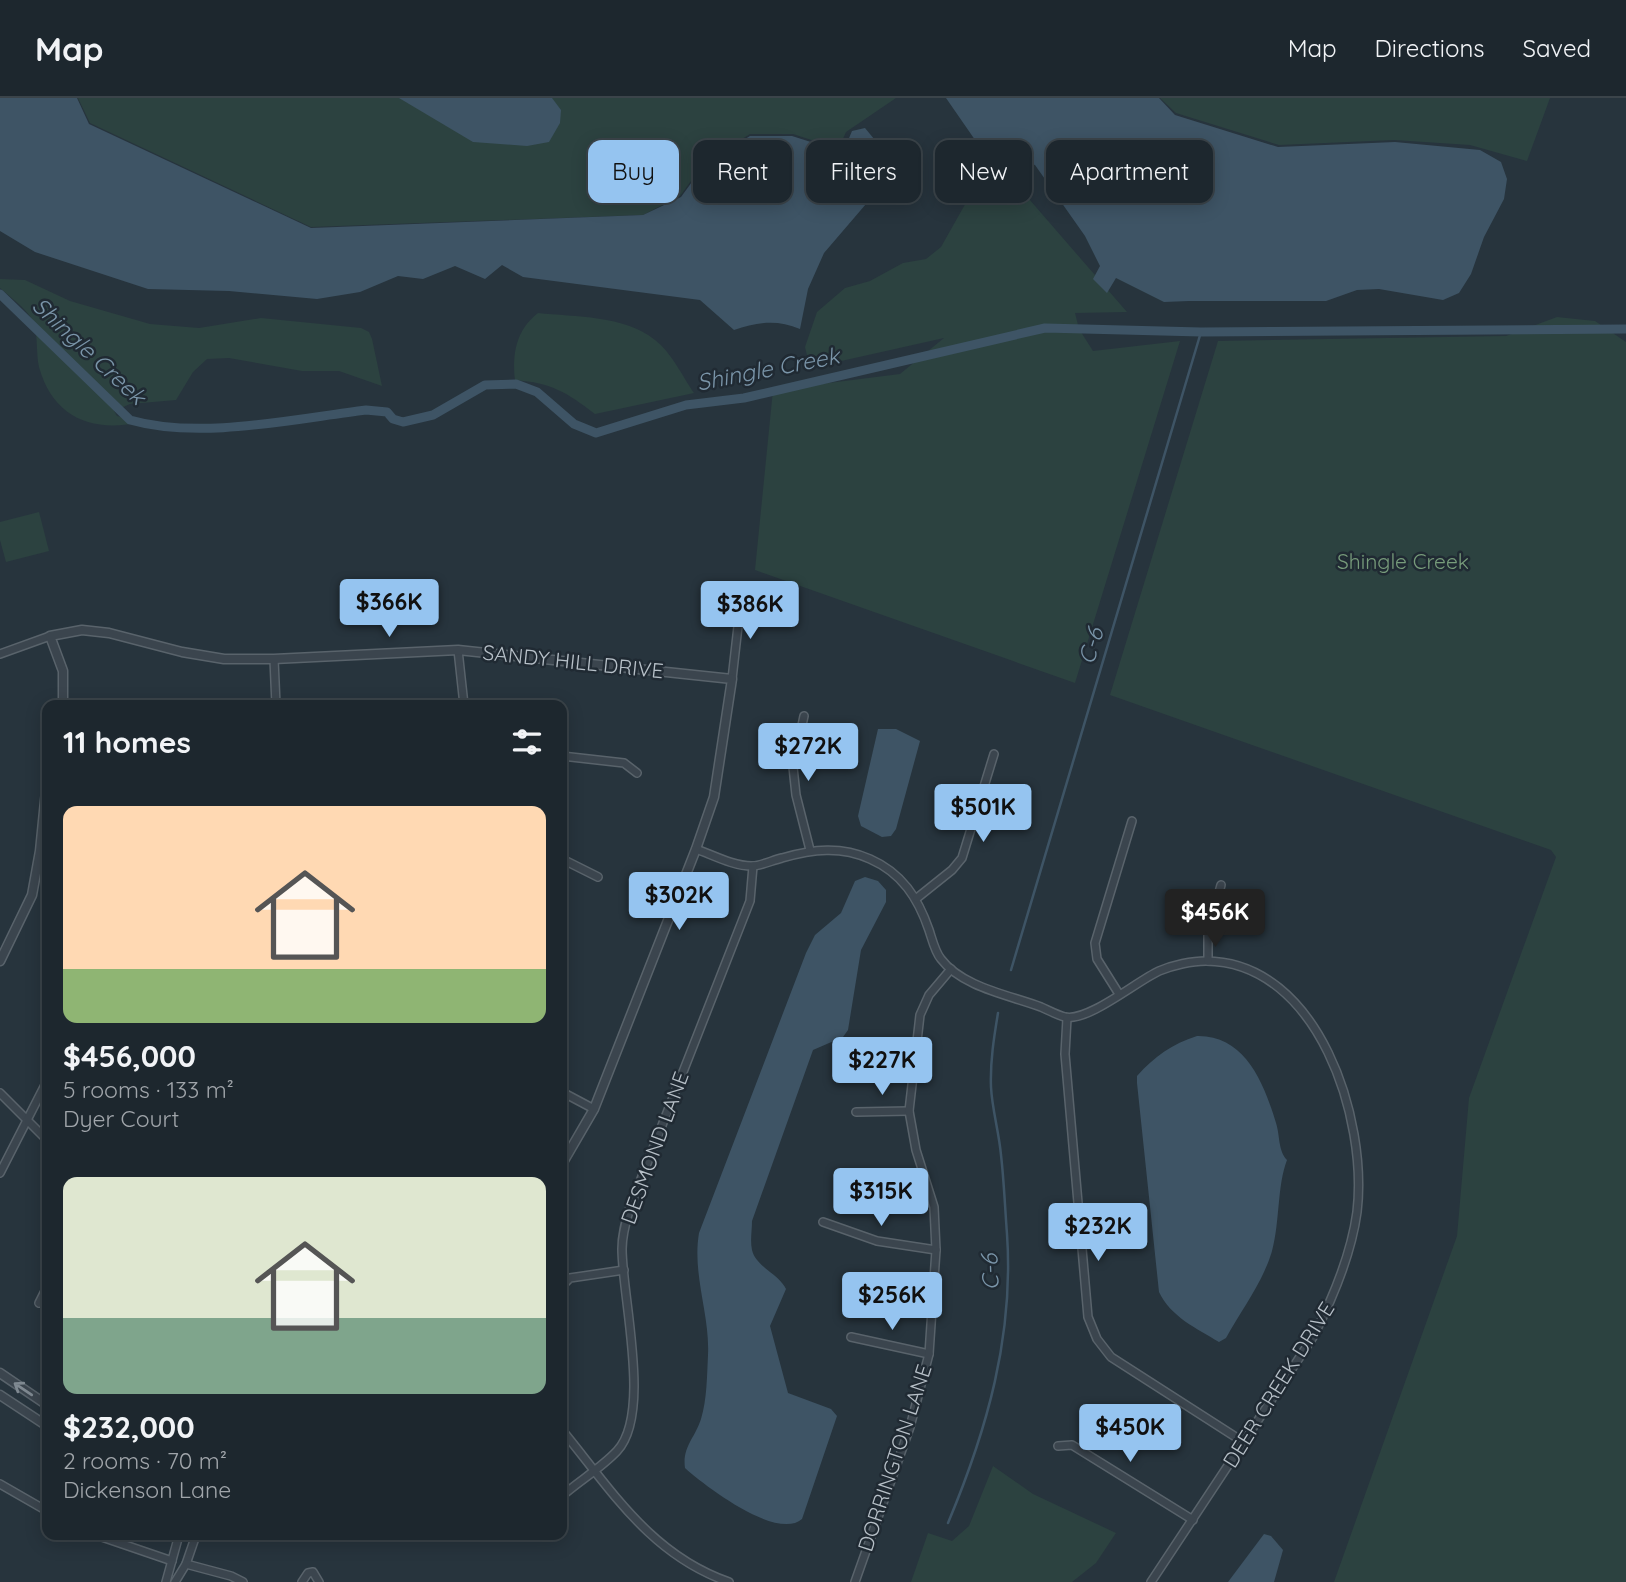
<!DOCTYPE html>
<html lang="en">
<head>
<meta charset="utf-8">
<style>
	body { margin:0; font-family:Quicksand,sans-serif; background:#252f36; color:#f1f3f6; height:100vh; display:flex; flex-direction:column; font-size:26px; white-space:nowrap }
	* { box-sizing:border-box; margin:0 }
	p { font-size:23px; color:#a0a5aa }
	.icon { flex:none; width:38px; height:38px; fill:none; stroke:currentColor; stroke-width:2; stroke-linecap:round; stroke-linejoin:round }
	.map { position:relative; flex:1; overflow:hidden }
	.panel { position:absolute; left:42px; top:602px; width:525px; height:840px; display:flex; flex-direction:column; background:#1d272e; border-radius:14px; box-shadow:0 4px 18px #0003,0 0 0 2px #3b444a }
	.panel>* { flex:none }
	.banner { position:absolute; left:588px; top:42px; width:665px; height:63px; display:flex; gap:14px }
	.price { position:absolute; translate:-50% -60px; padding:0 16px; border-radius:7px; background:#95c4f0; color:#111; font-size:23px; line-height:46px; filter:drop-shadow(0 2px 4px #0008) }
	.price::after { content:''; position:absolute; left:50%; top:42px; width:21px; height:16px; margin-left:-10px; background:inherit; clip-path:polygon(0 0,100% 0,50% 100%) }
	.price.active { background:#222; color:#fff }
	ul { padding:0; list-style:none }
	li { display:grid; align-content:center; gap:14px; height:371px; padding:0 21px }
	li span { display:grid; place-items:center; height:217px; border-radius:14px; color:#555 }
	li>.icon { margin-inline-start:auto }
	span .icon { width:126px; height:126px; fill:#fffc; stroke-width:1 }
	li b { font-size:30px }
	h2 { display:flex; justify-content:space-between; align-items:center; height:84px; padding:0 21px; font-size:30px }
	.chip { padding:0 24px; border-radius:14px; background:#1d272e; box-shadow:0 4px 18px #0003,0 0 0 2px #3b444a; font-size:24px; line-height:63px }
	.chip.active { background:#95c4f0; color:#111 }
	header { display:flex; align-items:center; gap:42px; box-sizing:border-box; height:98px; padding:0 35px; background:#1d272e; border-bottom:2px solid #3b444a }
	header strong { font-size:33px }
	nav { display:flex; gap:38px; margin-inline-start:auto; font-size:24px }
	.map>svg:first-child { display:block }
	.green { fill:#2c4240 }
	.water { fill:#3e5465 }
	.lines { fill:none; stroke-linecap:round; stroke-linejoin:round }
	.stream { stroke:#3e5465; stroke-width:2.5 }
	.canal { stroke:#3e5465; stroke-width:9 }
	.minor-casing { stroke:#59636b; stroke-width:10 }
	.tertiary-casing { stroke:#59636b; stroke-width:11 }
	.minor { stroke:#3b454e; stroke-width:7 }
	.tertiary { stroke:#3b454e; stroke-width:8 }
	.oneway { stroke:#7f8991 }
	.labels { text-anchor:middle; stroke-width:5; stroke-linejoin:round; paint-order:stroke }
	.park-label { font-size:21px; fill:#779c7b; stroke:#202a33 }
	.street-label { font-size:21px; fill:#b7c0c8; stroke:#202a33 }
	.water-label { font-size:23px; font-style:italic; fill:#7a95a9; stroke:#202a33 }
</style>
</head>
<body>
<header>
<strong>Map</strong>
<nav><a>Map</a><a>Directions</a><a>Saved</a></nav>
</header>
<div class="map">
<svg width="1626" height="1484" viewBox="0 0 1626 1484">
	<rect width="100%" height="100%" fill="#27343d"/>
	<!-- green -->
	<g class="green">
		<polygon points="78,0 896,0 846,34 842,43 833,49 793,36 750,36 704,65 680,98 643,117 311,129 90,25"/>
		<polygon points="1160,0 1550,0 1527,63 1470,47 1394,42 1279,47 1176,15"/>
		<polygon points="996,63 1127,214 1075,215 1079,231 1093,253 1180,243 1075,585 755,472 773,292 900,276 944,240 810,270 805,249 817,214 845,190 870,183 903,165 926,161 941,149 985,71"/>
		<path d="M0 181 25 182 70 203 150 226 199 230 261 220 361 230 369 234 372 241 382 288 339 273H302L229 260 207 261 193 274 176 302 130 306 114 313 117 318 141 324C93 335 53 320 39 269 36 256 38 238 34 226 30 213 10 199 0 190Z"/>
		<path d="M538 215C575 219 624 217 655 242 671 254 683 279 694 295L595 316C566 294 552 285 515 282 512 256 516 232 538 215Z"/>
		<polygon points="1557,219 1595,223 1626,244 1626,1484 1334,1484 1457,1138 1469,1000 1556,759 1551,752 1110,597 1218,243 1506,238"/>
		<polygon points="39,414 49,453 6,464 0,442 0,424"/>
		<polygon points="993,1368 1033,1396 1116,1435 1096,1465 1072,1484 911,1484 928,1435 952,1443 969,1428"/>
	</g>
	<!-- water -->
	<g class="water">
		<path d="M0 0H77L89 26 311 130 643 117 681 99 705 66 750 38H792L836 52 847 45 852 33 865 30 884 53 871 75 872 99 824 155 808 191 800 231C777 221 757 224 734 232L700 202 523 179 502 167 485 181 455 168 423 181 398 178 360 194 317 201 229 193 148 191 35 154 0 133Z"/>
		<polygon points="399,0 552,0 561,12 560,25 549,44 527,48 473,44"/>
		<polygon points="946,0 1159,0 1175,17 1278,49 1395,44 1480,52 1501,64 1507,81 1504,101 1484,139 1471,176 1459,195 1443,202 1379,191 1357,192 1326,203 1189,203 1164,204 1116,180 1107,195 1093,181 1100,168 1085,138 1035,67 982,52"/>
		<polygon points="878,631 896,631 920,643 896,731 891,738 882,739 861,728 858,718"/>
		<path d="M865 779 878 783 886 792V804L861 852 848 932 843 939 813 952 752 1123C752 1132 750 1143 752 1152 756 1169 779 1176 786 1191L770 1228 788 1295 831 1311 837 1318 802 1421C777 1443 705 1388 685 1370 682 1349 695 1340 701 1321 707 1302 707 1277 708 1257 710 1216 692 1177 699 1135L806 855 815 837 841 815 855 783Z"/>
		<path d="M1197 938C1245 937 1264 985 1276 1025 1280 1037 1278 1053 1287 1062 1277 1088 1280 1124 1272 1153 1263 1184 1242 1211 1226 1240L1219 1244C1196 1230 1171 1219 1159 1194L1137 985V978C1155 958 1172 946 1197 938Z"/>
		<polygon points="1264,1436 1271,1438 1283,1452 1274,1484 1228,1484"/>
	</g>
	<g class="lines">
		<!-- stream -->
		<g class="stream">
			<polyline points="1011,872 1201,234"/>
			<path d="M948 1425C987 1332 1014 1238 1007 1136 1005 1110 1004 1083 1001 1057 999 1034 992 1011 991 989 990 964 994 939 998 915"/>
		</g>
		<!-- canal -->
		<path class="canal" d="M0 196 130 322C200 342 293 321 366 312L387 314 393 321 403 324 433 317 485 287 516 286 537 294 574 326 596 335 686 307 744 300 1045 230 1201 234 1626 231"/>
		<!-- minor casing -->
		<g class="minor-casing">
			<g id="minor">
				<polyline points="458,552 464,607"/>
				<polyline points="0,556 50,538"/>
				<polyline points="274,561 276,607"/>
				<polyline points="732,581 741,502"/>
				<polyline points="804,618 793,669 796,697 810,752"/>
				<polyline points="562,658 624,665 637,675"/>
				<path d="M696 751C713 757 733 768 752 768 761 768 773 762 782 760 813 751 841 748 870 761 902 775 918 800 929 832 932 841 935 854 941 861 962 889 1009 897 1041 909 1048 912 1057 917 1065 919 1088 924 1137 883 1159 873 1173 867 1192 863 1206 863 1319 864 1368 1022 1357 1114 1351 1158 1333 1200 1313 1239L1151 1484"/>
				<polyline points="562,761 598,779"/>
				<polyline points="917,800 952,772 962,760 994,656"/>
				<polyline points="1208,863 1208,835 1221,787"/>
				<polyline points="1119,896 1097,861 1095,845 1132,723"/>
				<polyline points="1067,920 1065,956 1088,1219 1097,1241 1111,1259 1245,1345"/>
				<polyline points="562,994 594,1011"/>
				<polyline points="0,995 47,1042"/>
				<polyline points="856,1014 909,1013"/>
				<polyline points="0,1075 47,983"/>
				<polyline points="823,1124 877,1143 936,1152"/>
				<polyline points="562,1188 570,1180 624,1172"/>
				<polyline points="39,1205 47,1189"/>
				<polyline points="851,1239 929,1256"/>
				<path d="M562 1332C612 1393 651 1457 729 1484"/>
				<polyline points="1058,1348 1072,1347 1193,1422"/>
				<polyline points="0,1386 47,1413"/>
				<path d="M562 1398C579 1383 601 1370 617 1353 652 1316 622 1199 622 1151 622 1136 626 1123 630 1109L750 803 753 768"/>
				<polyline points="96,1437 172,1463"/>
				<polyline points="186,1466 231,1478 243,1484"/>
				<polyline points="166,1484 179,1437"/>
				<polyline points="175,1484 186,1466 196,1437"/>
				<polyline points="302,1484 308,1475 313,1474 319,1484"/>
				<polyline points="855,1484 910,1329 929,1256 936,1152 934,1109 916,1052 909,1013 920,917 929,897 951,871"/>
			</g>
		</g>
		<!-- tertiary casing -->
		<g class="tertiary-casing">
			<g id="tertiary">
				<polyline points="63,607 63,573 50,538 82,532 109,535 182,554 224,561 274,561 458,552 732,581 714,699 696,751 594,1011 562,1066"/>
				<polyline points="0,863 32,797 40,753 47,683"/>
				<polyline points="0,1275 47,1307"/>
				<polyline points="0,1297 47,1328"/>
			</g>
		</g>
		<!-- minor -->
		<use href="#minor" class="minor"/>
		<!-- tertiary -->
		<use href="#tertiary" class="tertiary"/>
	</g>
	<!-- one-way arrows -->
	<defs><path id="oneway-shaft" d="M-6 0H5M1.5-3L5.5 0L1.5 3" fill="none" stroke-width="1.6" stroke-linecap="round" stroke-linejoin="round" transform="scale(1.75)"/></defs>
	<use class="oneway" href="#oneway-shaft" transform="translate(23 1291) rotate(-146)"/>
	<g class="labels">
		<!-- park labels -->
		<g class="park-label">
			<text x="1403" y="471">Shingle Creek</text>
		</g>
		<!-- street labels -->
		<g class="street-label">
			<text transform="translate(573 564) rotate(6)" y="7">SANDY HILL DRIVE</text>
			<text transform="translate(655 1050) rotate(-70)" y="7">DESMOND LANE</text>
			<text transform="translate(1279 1287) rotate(-58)" y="7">DEER CREEK DRIVE</text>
			<text transform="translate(895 1360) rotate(-72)" y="7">DORRINGTON LANE</text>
		</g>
		<!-- water labels -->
		<g class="water-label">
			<text transform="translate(89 253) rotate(43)" y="8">Shingle Creek</text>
			<text transform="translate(768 271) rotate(-11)" y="8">Shingle Creek</text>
			<text transform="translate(1091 548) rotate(-73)" y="8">C-6</text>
			<text transform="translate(990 1174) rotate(-92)" y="8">C-6</text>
		</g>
	</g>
</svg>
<b class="price" style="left:389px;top:541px">$366K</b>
<b class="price" style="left:750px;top:543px">$386K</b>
<b class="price" style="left:808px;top:685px">$272K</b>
<b class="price" style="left:983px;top:746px">$501K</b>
<b class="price" style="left:679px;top:834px">$302K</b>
<b class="price active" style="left:1215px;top:851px">$456K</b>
<b class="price" style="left:882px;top:999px">$227K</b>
<b class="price" style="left:881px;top:1130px">$315K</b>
<b class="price" style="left:1098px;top:1165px">$232K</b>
<b class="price" style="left:892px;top:1234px">$256K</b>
<b class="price" style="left:1130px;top:1366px">$450K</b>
<div class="banner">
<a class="chip active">Buy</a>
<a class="chip">Rent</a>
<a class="chip">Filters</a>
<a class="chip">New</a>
<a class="chip">Apartment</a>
</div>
<section class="panel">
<h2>11 homes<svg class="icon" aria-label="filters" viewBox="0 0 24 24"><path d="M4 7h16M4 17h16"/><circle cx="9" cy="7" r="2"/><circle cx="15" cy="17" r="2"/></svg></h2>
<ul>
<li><span style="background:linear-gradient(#ffd9b3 75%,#8fb573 0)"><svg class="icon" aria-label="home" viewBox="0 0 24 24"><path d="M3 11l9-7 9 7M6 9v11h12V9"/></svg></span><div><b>$456,000</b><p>5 rooms · 133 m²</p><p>Dyer Court</p></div></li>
<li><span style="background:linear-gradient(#dfe7d0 65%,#7fa58c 0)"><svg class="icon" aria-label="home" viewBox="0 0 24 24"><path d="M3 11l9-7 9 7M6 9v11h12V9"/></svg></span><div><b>$232,000</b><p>2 rooms · 70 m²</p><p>Dickenson Lane</p></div></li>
</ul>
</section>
</div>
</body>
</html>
